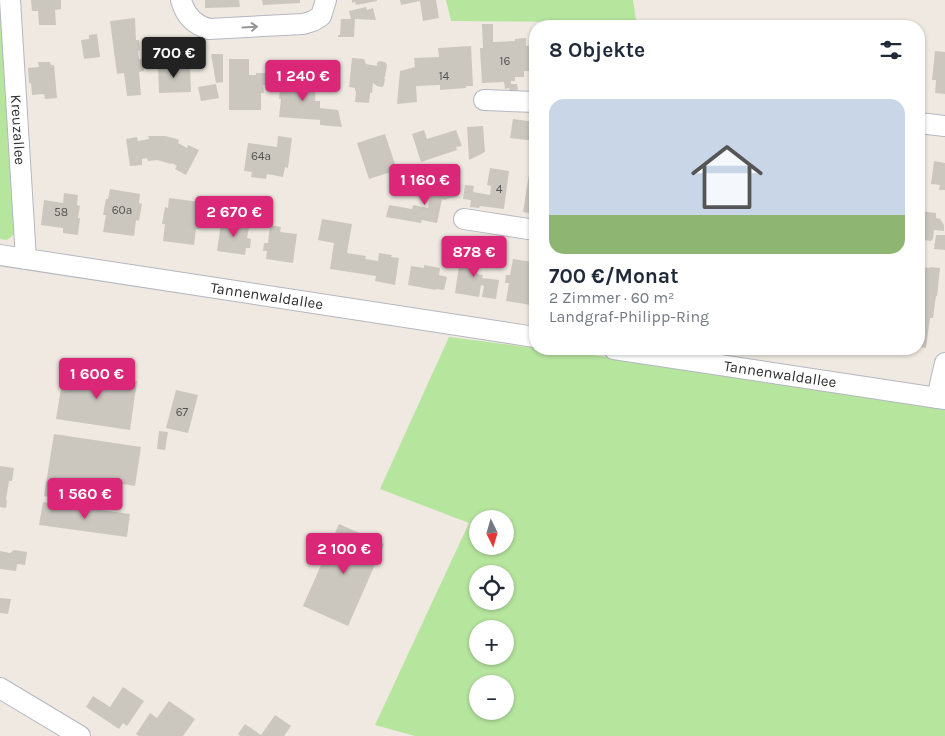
<!DOCTYPE html>
<html lang="de">
<head>
<meta charset="utf-8">
<style>
	body { margin:0; font-family:Karla,sans-serif; background:#f2f2f3; color:#1f2937; height:100vh; display:flex; flex-direction:column; font-size:19px; white-space:nowrap }
	* { box-sizing:border-box; margin:0 }
	p { font-size:16px; color:#747a83 }
	.icon { flex:none; width:28px; height:28px; fill:none; stroke:currentColor; stroke-width:2; stroke-linecap:round; stroke-linejoin:round }
	.map { position:relative; flex:1; overflow:hidden }
	.panel { position:absolute; left:529px; top:20px; width:396px; height:335px; display:flex; flex-direction:column; background:#fff; border-radius:20px; box-shadow:0 1px 4px #0004 }
	.panel>* { flex:none }
	.needle { width:32px; rotate:175deg }
	.buttons { position:absolute; left:469px; top:510px; display:grid; gap:10px }
	.buttons a { display:grid; place-items:center; width:45px; height:45px; border-radius:50%; background:#fff; box-shadow:0 1px 4px #0004; font-size:25px }
	.price { position:absolute; translate:-50% -42px; padding:0 11px; border-radius:5px; background:#db2777; color:#fff; font-size:16px; line-height:32px; filter:drop-shadow(0 1px 2px #0008) }
	.price::after { content:''; position:absolute; left:50%; top:30px; width:15px; height:11px; margin-left:-8px; background:inherit; clip-path:polygon(0 0,100% 0,50% 100%) }
	.price.current { background:#222; color:#fff }
	ul { padding:0; list-style:none }
	li { display:grid; align-content:center; gap:10px; height:265px; padding:0 20px }
	li span { display:grid; place-items:center; height:155px; border-radius:15px; color:#555 }
	li>.icon { margin-inline-start:auto }
	span .icon { width:90px; height:90px; fill:#fffc; stroke-width:1 }
	li b { font-size:21px }
	h2 { display:flex; justify-content:space-between; align-items:center; height:60px; padding:0 20px; font-size:21px }
	.map>svg:first-child { display:block }
	.green { fill:#b6e59e; fill-rule:evenodd }
	.building { fill:#cbc7bf }
	.lines { fill:none; stroke-linecap:round; stroke-linejoin:round }
	.minor-casing { stroke:#b4b7c1; stroke-width:22 }
	.minor { stroke:#fff; stroke-width:20 }
	.oneway { stroke:#969696 }
	.labels { text-anchor:middle; stroke-width:4; stroke-linejoin:round; paint-order:stroke }
	.number-label { font-size:12px; fill:#555452 }
	.street-label { font-size:15px; fill:#2e2e2e; stroke:#fff }
</style>
</head>
<body>
<div class="map">
<svg width="945" height="736" viewBox="0 0 945 736">
	<rect width="100%" height="100%" fill="#efe9e1"/>
	<!-- green -->
	<g class="green">
		<polygon points="0,0 1,0 16,233 7,240 0,239"/>
		<polygon points="446,0 633,0 636,20 579,22 451,21"/>
		<path d="M449 337 945 400V736H415L375 725 469 523 380 489ZM478 519H505V546H478ZM478 574H505V601H478ZM478 629H505V656H478ZM478 684H505V711H478Z"/>
	</g>
	<!-- building -->
	<g class="building">
		<polygon points="31,0 61,0 61,9 55,10 56,25 39,25 38,11 32,11"/>
		<polygon points="205,0 239,0 240,7 205,8"/>
		<polygon points="262,0 300,0 300,3 263,5"/>
		<polygon points="352,0 377,0 377,1 356,5 355,2 352,3"/>
		<polygon points="400,0 436,0 439,18 423,21 420,1 401,5"/>
		<polygon points="366,7 367,10 373,8 376,20 355,19 354,37 338,37 338,35 340,35 341,19 351,19 349,11"/>
		<polygon points="135,18 136,40 139,40 140,50 138,51 139,59 143,59 144,71 139,72 141,95 127,96 124,73 117,74 110,21"/>
		<polygon points="482,24 493,24 493,42 515,41 515,39 526,38 526,46 535,45 535,71 524,71 524,77 515,77 515,81 511,81 511,84 517,84 518,90 513,91 513,93 510,93 509,88 505,89 504,82 482,83 480,48 483,48"/>
		<polygon points="97,34 100,57 84,59 81,40 89,39 89,35"/>
		<polygon points="471,46 473,86 466,86 466,88 440,90 440,85 416,86 417,102 397,104 400,71 415,67 414,58 439,57 438,48"/>
		<polygon points="935,51 945,52 945,94 935,93 936,80 932,80"/>
		<polygon points="211,54 223,54 223,82 216,83"/>
		<polygon points="352,58 364,59 366,64 377,66 377,63 379,61 385,62 387,65 385,77 384,78 385,79 384,85 382,87 377,86 373,83 372,93 370,93 369,103 355,102 356,91 355,91 355,88 349,87"/>
		<polygon points="229,59 249,59 249,75 256,75 256,73 266,73 266,85 263,85 264,93 261,93 261,110 229,110"/>
		<polygon points="38,62 50,62 51,65 54,65 57,98 45,99 44,94 32,95 31,83 29,83 28,68 39,67"/>
		<polygon points="158,62 170,62 170,68 179,67 179,65 181,65 181,66 190,65 191,92 159,93"/>
		<polygon points="282,67 295,68 293,84 304,85 304,83 316,84 315,101 320,101 320,108 338,110 342,127 320,125 320,120 279,117 281,99 279,99"/>
		<polygon points="216,84 219,98 201,101 198,87"/>
		<polygon points="513,119 535,122 535,141 510,138"/>
		<polygon points="483,126 485,152 469,160 467,127"/>
		<polygon points="424,130 427,139 456,130 462,146 456,147 457,150 421,162 412,134"/>
		<polygon points="385,134 397,170 369,179 357,143"/>
		<polygon points="148,136 165,136 177,139 179,140 178,143 187,148 188,145 199,150 186,175 175,169 177,166 172,163 171,164 157,160 148,161 147,158 142,159 142,165 130,166 126,139 137,137 138,141 149,139"/>
		<polygon points="278,136 292,138 288,168 285,167 283,177 267,174 266,179 251,177 252,172 244,171 248,143 277,147"/>
		<polygon points="934,161 945,163 945,190 939,190 940,185 931,184"/>
		<polygon points="490,168 509,171 504,209 480,206 479,208 470,207 471,200 463,199 465,185 474,186 473,192 490,195 491,186 487,185"/>
		<polygon points="529,174 535,175 535,214 523,212"/>
		<polygon points="450,182 458,196 444,200 442,199 437,223 422,220 421,223 386,217 389,205 412,209 413,205 428,208 432,188 436,185"/>
		<polygon points="110,189 140,194 139,203 142,204 139,221 136,220 134,236 103,232 106,215 103,215 106,199 108,199"/>
		<polygon points="64,193 78,195 77,205 80,206 78,218 80,218 78,235 63,233 63,228 41,225 44,200 63,203"/>
		<polygon points="169,198 200,202 199,213 201,213 199,229 196,229 194,245 163,241 165,224 162,224 165,207 168,208"/>
		<polygon points="920,211 936,213 936,218 940,219 944,225 944,231 934,230 933,239 931,241 919,239 919,212"/>
		<polygon points="322,219 352,224 347,253 366,256 365,259 378,261 379,253 392,255 391,257 399,258 395,285 375,281 376,276 330,269 334,243 318,240"/>
		<polygon points="240,221 250,222 247,238 251,239 250,248 246,248 245,255 217,251 221,223 239,226"/>
		<polygon points="270,225 281,227 280,232 297,234 293,263 266,259 267,251 263,251 264,243 268,243"/>
		<polygon points="936,235 945,235 945,250 934,249"/>
		<polygon points="461,252 480,254 477,274 483,275 482,278 499,280 496,299 482,297 484,286 481,285 479,297 455,293"/>
		<polygon points="513,259 532,262 529,281 535,282 535,308 530,308 531,305 506,301 509,283 505,283 506,275 510,275"/>
		<polygon points="424,265 440,268 439,275 447,277 444,290 436,289 436,290 408,285 411,266 424,268"/>
		<polygon points="919,265 921,265 921,267 930,268 930,267 940,268 937,296 936,296 933,318 930,318 926,348 919,347 919,316 921,295 919,294"/>
		<polygon points="64,370 137,381 130,430 56,419"/>
		<polygon points="176,390 198,395 188,433 166,428"/>
		<polygon points="159,431 168,432 165,450 157,449"/>
		<polygon points="54,434 141,447 135,486 111,482 108,505 44,496"/>
		<polygon points="0,466 14,468 12,481 9,481 6,500 7,500 6,508 0,507"/>
		<polygon points="43,502 130,514 127,537 39,525"/>
		<polygon points="339,524 384,544 348,626 303,606"/>
		<polygon points="14,550 27,552 25,565 17,564 16,571 0,569 0,551 10,553"/>
		<polygon points="0,598 11,599 8,614 0,613"/>
		<polygon points="123,687 144,701 127,726 123,723 119,729 86,707 93,696 110,707"/>
		<polygon points="169,701 195,719 183,736 139,736 136,734 150,713 157,718"/>
		<polygon points="275,715 291,726 284,736 240,736 238,734 245,724 261,735"/>
	</g>
	<g class="lines">
		<!-- minor casing -->
		<g class="minor-casing">
			<g id="minor">
				<path id="s1" d="M10 0 26 259"/>
				<path d="M181 0C185 15 194 25 209 29L303 24 313 21 321 16 326 0"/>
				<polyline points="484,100 535,102"/>
				<polyline points="919,123 945,126"/>
				<polyline points="464,219 535,230"/>
				<path id="s2" d="M0 255 535 337"/>
				<path id="s3" d="M614 349 945 399"/>
				<polyline points="937,398 945,363"/>
				<polyline points="0,688 80,736"/>
			</g>
		</g>
		<!-- minor -->
		<use href="#minor" class="minor"/>
	</g>
	<!-- one-way arrows -->
	<defs><path id="oneway-shaft" d="M-6 0H5M1.5-3L5.5 0L1.5 3" fill="none" stroke-width="1.6" stroke-linecap="round" stroke-linejoin="round" transform="scale(1.25)"/></defs>
	<use class="oneway" href="#oneway-shaft" transform="translate(250 27) rotate(-3)"/>
	<g class="labels">
		<!-- number labels -->
		<g class="number-label">
			<text x="505" y="65">16</text>
			<text x="444" y="80">14</text>
			<text x="261" y="160">64a</text>
			<text x="499" y="193">4</text>
			<text x="122" y="214">60a</text>
			<text x="61" y="216">58</text>
			<text x="182" y="416">67</text>
		</g>
		<!-- street labels -->
		<g class="street-label">
			<text dy="5" stroke="none"><textPath href="#s1" startOffset="130">Kreuzallee</textPath></text>
			<text dy="5" stroke="none"><textPath href="#s2" startOffset="270">Tannenwaldallee</textPath></text>
			<text dy="5" stroke="none"><textPath href="#s3" startOffset="168">Tannenwaldallee</textPath></text>
		</g>
	</g>
</svg>
<div class="buttons">
<a><svg class="needle" viewBox="-14 -14 28 28"><path d="M0-13l5 13h-10z" fill="#e53935"/><path d="M0 13l5-13h-10z" fill="#747a83"/></svg></a>
<a><svg class="icon" aria-label="locate" viewBox="0 0 24 24"><circle cx="12" cy="12" r="6"/><path d="M12 2v4M12 18v4M2 12h4M18 12h4"/></svg></a>
<a>+</a>
<a>−</a>
</div>
<b class="price current" style="left:174px;top:79px">700 €</b>
<b class="price" style="left:303px;top:102px">1 240 €</b>
<b class="price" style="left:425px;top:206px">1 160 €</b>
<b class="price" style="left:234px;top:238px">2 670 €</b>
<b class="price" style="left:474px;top:278px">878 €</b>
<b class="price" style="left:97px;top:400px">1 600 €</b>
<b class="price" style="left:85px;top:520px">1 560 €</b>
<b class="price" style="left:344px;top:575px">2 100 €</b>
<section class="panel">
<h2>8 Objekte<svg class="icon" aria-label="filters" viewBox="0 0 24 24"><path d="M4 7h16M4 17h16"/><circle cx="9" cy="7" r="2"/><circle cx="15" cy="17" r="2"/></svg></h2>
<ul>
<li><span style="background:linear-gradient(#c9d6e8 75%,#8fb573 0)"><svg class="icon" aria-label="home" viewBox="0 0 24 24"><path d="M3 11l9-7 9 7M6 9v11h12V9"/></svg></span><div><b>700 €/Monat</b><p>2 Zimmer · 60 m²</p><p>Landgraf-Philipp-Ring</p></div></li>
</ul>
</section>
</div>
</body>
</html>
